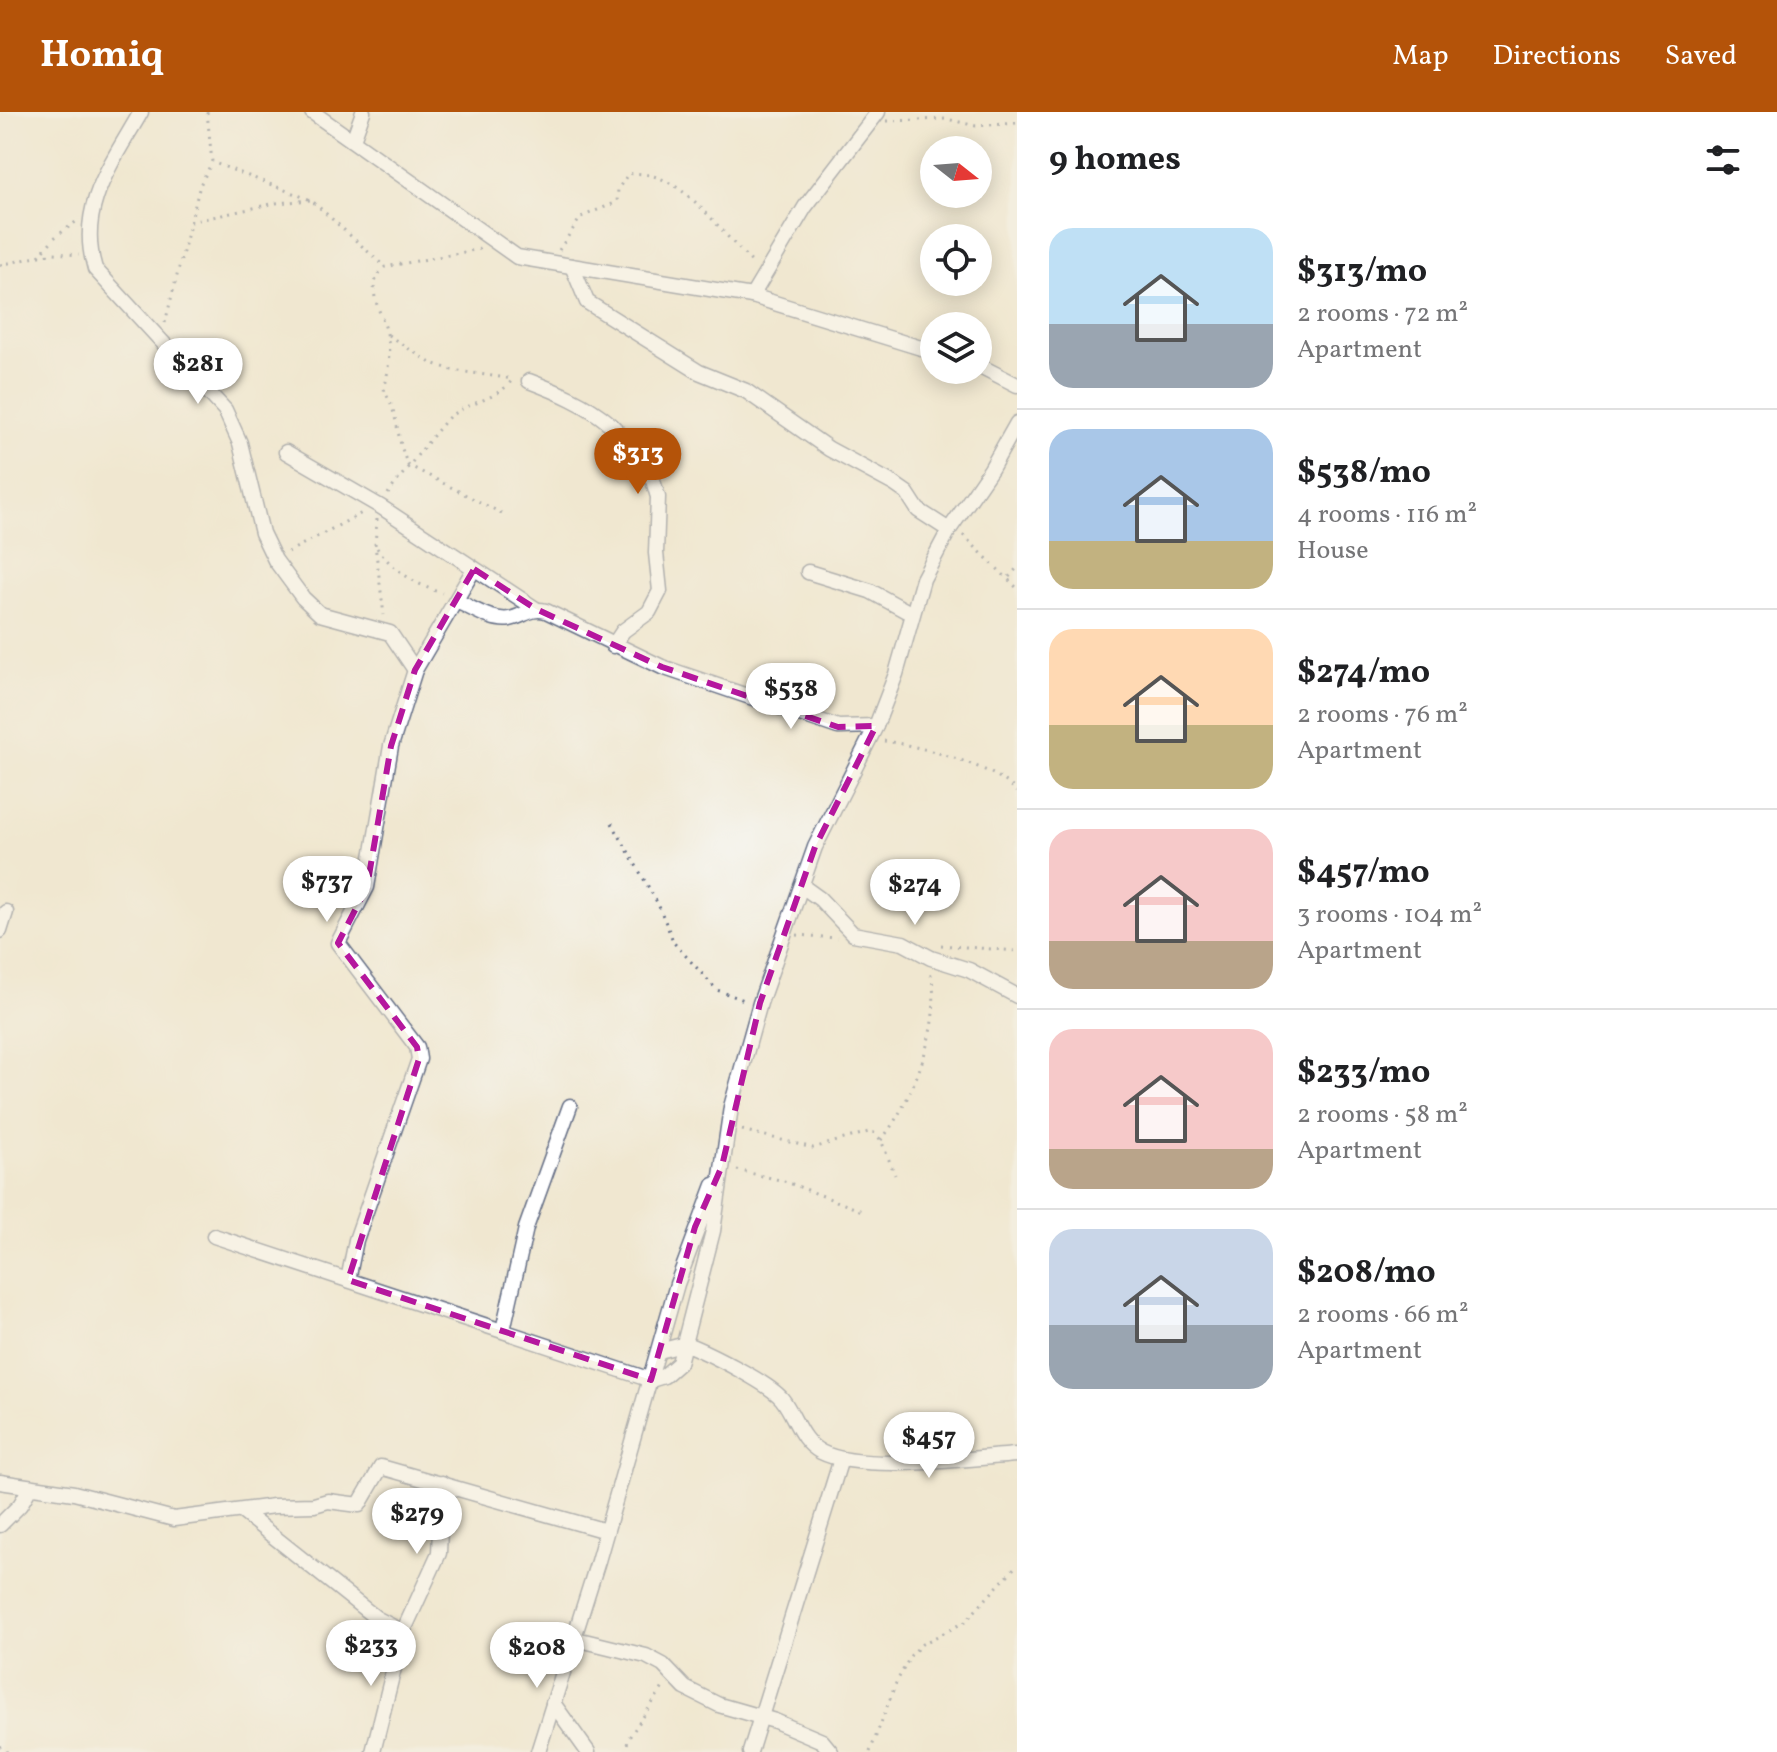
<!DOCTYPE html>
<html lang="en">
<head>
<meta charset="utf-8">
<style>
	body { margin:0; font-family:Vollkorn,serif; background:#f6f6f6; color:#202124; height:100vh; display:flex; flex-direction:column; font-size:30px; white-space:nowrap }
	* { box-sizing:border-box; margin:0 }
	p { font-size:26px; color:#757577 }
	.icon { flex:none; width:44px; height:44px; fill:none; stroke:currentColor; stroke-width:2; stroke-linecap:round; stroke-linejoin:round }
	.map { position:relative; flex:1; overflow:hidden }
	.panel { display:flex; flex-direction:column; background:#fff; width:760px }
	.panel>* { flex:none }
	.needle { width:52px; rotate:107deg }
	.tools { position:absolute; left:920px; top:24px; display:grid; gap:16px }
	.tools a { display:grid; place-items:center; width:72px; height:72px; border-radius:50%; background:#fff; box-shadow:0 4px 20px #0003; font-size:40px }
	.price { position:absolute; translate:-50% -68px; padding:0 18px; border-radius:28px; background:#fff; color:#222; font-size:26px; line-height:52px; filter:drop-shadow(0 2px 4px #0008) }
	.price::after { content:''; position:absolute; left:50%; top:48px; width:24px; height:18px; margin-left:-12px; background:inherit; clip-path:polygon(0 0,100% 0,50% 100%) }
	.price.on { background:#b45309; color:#fff }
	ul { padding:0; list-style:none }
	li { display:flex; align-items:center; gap:24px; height:200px; padding:0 32px }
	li+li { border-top:2px solid #e0e0e0 }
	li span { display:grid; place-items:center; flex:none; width:224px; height:160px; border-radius:24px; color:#555 }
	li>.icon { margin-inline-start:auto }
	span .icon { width:96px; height:96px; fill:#fffc; stroke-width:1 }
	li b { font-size:34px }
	h2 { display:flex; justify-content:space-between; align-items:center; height:96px; padding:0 32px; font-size:34px }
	header { display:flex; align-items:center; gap:48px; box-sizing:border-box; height:112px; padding:0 40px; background:#b45309; color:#fff }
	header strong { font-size:38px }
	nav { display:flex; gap:44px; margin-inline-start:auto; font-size:28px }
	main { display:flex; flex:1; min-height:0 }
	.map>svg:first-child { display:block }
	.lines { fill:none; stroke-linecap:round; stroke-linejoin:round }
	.minor-casing { stroke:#666f86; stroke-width:17 }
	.path { stroke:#666f86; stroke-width:3; stroke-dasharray:2 6; stroke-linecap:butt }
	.minor { stroke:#fff; stroke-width:14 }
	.marked { fill:none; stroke:#b5179e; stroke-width:6; stroke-dasharray:16 10; stroke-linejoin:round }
</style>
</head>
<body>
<header>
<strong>Homiq</strong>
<nav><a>Map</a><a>Directions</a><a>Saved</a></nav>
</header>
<main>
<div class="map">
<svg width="1017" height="1640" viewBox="0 0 1017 1640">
	<rect width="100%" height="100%" fill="#f6f6f2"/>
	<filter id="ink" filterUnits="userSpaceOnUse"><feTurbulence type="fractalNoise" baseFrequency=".0125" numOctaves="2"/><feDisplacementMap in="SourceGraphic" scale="16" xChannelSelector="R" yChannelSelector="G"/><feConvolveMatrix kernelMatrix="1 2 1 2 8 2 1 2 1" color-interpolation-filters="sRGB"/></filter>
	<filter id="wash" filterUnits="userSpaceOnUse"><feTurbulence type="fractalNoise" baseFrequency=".006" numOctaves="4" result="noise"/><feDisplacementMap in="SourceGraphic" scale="32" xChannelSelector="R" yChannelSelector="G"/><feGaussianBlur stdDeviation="1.8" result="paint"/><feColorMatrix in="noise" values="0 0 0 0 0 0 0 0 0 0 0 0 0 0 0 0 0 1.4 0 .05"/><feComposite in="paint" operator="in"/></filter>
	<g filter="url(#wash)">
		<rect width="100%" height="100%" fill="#f0e7d0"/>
	</g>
	<g filter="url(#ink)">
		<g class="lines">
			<!-- minor casing -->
			<g class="minor-casing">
				<g id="minor">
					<path d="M141 0C112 51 76 96 95 157L225 298 240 331 262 421 275 448 303 486 320 502 390 521 415 558"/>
					<polyline points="312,0 517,145 752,184 934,240"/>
					<polyline points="353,28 363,0"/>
					<polyline points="572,154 587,190 699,260 746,279 829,337 894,372 907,381 918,398 949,418"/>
					<polyline points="752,184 805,95 878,0"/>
					<polyline points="978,253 1017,273"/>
					<path d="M529 269C558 280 585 291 609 311 623 322 629 341 646 346L658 385 656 441 660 479 649 500 623 519 613 534"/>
					<polyline points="286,340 381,395 536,497"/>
					<polyline points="808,460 870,479 912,502"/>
					<path d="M456 489C473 496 492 510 510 507 524 504 531 495 546 499L662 555 838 615 876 614"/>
					<polyline points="802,774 820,787 853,822 903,831 931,846 969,858 1017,884"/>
					<polyline points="0,819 6,800"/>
					<polyline points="214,1124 651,1268 664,1264 679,1251 713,1119 731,995 760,891 815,735 876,614 896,562 923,467 949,418 991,357 1017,311"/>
					<polyline points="348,1168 356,1128 419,947 417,935 338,831 367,775 391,634 415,558 474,457"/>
					<polyline points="503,1218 526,1116 570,994"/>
					<path d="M659 1239 686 1232C707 1240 769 1271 782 1287 796 1305 799 1328 821 1340 862 1361 970 1346 1017 1343"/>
					<polyline points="0,1370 74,1381 174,1407 274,1394 314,1393 328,1389 359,1393 381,1355 606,1419"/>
					<polyline points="244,1401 376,1506 403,1520"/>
					<polyline points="0,1413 20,1393 30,1376"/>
					<polyline points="572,1526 646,1544 663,1553 685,1576 719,1593 775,1609 822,1629 831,1640"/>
					<polyline points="553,1591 588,1640"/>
					<polyline points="373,1640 403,1520 439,1441 442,1371"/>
					<polyline points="538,1640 598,1449 677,1172 714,1073"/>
					<polyline points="750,1640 841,1347"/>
				</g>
			</g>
			<!-- path -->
			<g class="path">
				<polyline points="207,0 212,50 311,88 384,154"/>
				<polyline points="887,9 947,7 976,14 1017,11"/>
				<polyline points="190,110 276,91 311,88"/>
				<path d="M480 137 385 155C360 178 386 203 388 228 390 245 388 262 384 279 399 301 396 328 408 353L505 403"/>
				<path d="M559 138 581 105 617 90 618 77 628 62C682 55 719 121 755 153"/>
				<polyline points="39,144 54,126 77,109"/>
				<polyline points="0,153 54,141 79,143"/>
				<polyline points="165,211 200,73 212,50"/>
				<polyline points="388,223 429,250 452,258 513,267"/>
				<path d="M388 382C392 375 445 308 450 304 472 289 497 288 513 267"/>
				<polyline points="377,407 375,433 384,503"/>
				<polyline points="963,423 1017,476"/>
				<path d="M377 436C392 457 417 474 442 481"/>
				<polyline points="288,440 362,401"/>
				<polyline points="1009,465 1017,456"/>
				<path d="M884 629C916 633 997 654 1017 680"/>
				<polyline points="612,711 658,792 674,831 717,878 747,889"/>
				<polyline points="797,823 837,826"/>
				<polyline points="941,833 1017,839"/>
				<polyline points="742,1018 813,1036 872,1019 881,1028 895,1063"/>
				<path d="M881 1028C912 991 945 907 930 860"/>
				<polyline points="737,1058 784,1069 862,1099"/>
				<polyline points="0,1634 7,1640"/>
				<polyline points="626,1640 628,1627 664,1574"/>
				<polyline points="870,1640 896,1571 911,1543 922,1532 965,1510 1017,1453"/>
			</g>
			<!-- minor -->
			<use href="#minor" class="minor"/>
		</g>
	</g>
	<!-- marked area -->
	<path d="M0 0H1017V1640H0ZM474 457 536 497 662 555 838 615 876 614 815 735 760 891 722 1054 695 1115 651 1268 348 1168 419 947 417 935 338 831 367 775 391 634 415 558Z" fill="#f0e7d0" fill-opacity=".55" fill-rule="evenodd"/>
	<path class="marked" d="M474 457 536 497 662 555 838 615 876 614 815 735 760 891 722 1054 695 1115 651 1268 348 1168 419 947 417 935 338 831 367 775 391 634 415 558Z"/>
</svg>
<div class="tools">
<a><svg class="needle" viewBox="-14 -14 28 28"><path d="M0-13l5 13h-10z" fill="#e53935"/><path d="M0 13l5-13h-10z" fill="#757577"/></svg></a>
<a><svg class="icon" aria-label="locate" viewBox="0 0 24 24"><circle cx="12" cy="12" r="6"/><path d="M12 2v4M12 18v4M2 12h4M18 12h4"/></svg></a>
<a><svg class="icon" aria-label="layers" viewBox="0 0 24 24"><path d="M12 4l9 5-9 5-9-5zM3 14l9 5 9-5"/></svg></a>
</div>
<b class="price" style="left:198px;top:294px">$281</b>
<b class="price on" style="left:638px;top:384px">$313</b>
<b class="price" style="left:791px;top:619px">$538</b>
<b class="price" style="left:327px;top:812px">$737</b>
<b class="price" style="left:915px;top:815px">$274</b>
<b class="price" style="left:929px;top:1368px">$457</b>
<b class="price" style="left:417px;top:1444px">$279</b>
<b class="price" style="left:371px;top:1576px">$233</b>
<b class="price" style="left:537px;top:1578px">$208</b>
</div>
<section class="panel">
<h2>9 homes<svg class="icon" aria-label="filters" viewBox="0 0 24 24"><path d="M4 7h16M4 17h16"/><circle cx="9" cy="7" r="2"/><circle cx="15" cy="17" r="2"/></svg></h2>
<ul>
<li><span style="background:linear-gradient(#bfe0f5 60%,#9aa5b1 0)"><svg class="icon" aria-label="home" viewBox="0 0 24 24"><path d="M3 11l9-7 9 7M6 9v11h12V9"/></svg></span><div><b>$313/mo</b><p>2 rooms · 72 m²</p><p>Apartment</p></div></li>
<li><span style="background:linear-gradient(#a9c7e8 70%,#c2b280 0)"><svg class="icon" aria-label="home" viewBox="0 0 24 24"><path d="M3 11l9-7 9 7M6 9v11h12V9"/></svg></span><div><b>$538/mo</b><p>4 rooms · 116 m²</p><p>House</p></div></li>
<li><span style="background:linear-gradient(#ffd9b3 60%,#c2b280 0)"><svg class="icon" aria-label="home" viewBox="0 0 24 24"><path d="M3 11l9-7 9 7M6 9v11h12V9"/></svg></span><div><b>$274/mo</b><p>2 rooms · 76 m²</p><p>Apartment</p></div></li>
<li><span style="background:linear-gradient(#f6c9c9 70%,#b9a48a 0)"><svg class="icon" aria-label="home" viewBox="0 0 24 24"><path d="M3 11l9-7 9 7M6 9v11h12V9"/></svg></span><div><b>$457/mo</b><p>3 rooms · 104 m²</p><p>Apartment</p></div></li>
<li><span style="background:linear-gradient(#f6c9c9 75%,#b9a48a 0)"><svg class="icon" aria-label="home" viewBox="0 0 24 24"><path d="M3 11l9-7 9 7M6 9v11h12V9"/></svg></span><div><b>$233/mo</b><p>2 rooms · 58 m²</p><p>Apartment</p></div></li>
<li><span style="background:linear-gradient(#c9d6e8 60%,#9aa5b1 0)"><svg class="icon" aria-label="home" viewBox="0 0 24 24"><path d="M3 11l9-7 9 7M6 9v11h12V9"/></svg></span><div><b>$208/mo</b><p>2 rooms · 66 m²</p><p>Apartment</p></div></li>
</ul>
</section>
</main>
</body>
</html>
